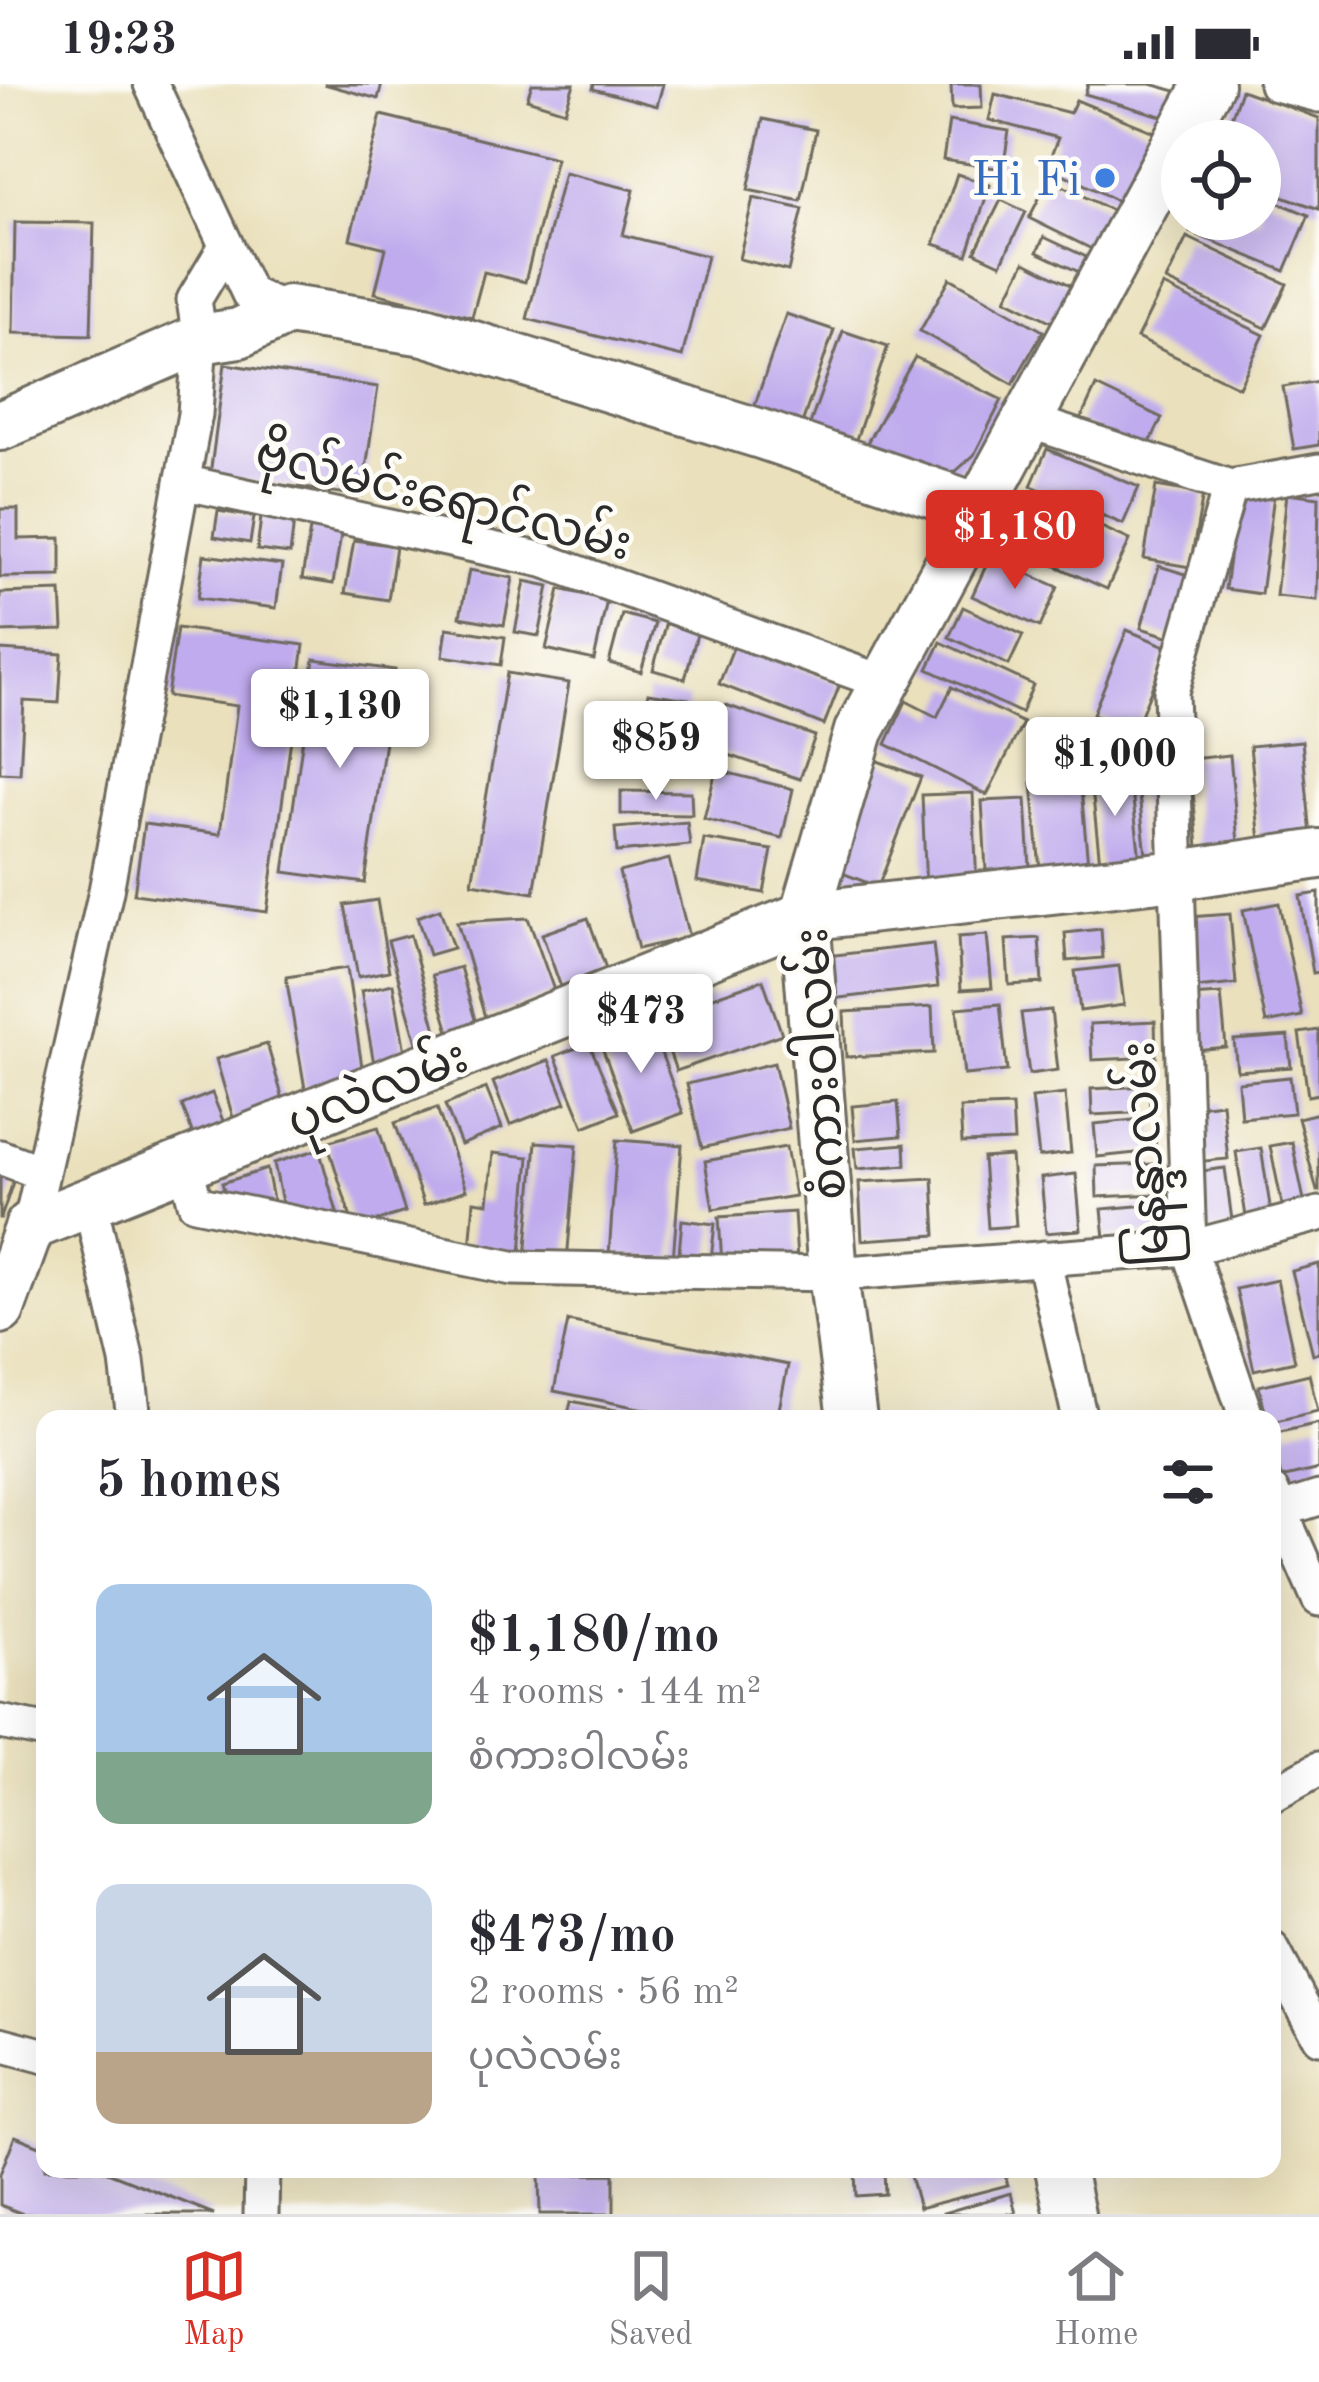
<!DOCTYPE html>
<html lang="en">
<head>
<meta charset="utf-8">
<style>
	body { margin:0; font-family:"Old Standard TT","Noto Sans Myanmar",serif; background:#f7f7f7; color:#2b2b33; height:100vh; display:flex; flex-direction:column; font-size:45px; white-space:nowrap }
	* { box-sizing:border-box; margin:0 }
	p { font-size:39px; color:#7c7c81 }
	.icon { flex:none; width:66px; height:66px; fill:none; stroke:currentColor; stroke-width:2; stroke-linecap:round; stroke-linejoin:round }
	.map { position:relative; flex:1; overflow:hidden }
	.sheet { position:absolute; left:36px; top:1326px; width:1245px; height:768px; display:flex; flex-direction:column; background:#fff; border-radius:24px; box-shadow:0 12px 48px #0002 }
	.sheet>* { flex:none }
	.tools { position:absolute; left:1161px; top:36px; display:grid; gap:24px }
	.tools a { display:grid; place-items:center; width:120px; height:120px; border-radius:50%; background:#fff; box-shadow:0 12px 48px #0002; font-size:60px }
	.price { position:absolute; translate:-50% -102px; padding:0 27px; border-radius:12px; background:#fff; color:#222; font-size:39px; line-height:78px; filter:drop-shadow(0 3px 6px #0008) }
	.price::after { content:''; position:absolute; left:50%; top:72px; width:36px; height:27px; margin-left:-18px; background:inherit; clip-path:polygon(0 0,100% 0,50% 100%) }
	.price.active { background:#d93025; color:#fff }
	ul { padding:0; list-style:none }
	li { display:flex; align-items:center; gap:36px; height:300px; padding:0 60px }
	li span { display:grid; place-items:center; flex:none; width:336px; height:240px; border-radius:24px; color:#555 }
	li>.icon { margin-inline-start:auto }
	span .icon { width:144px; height:144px; fill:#fffc; stroke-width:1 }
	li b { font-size:51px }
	h2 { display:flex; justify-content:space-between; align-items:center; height:144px; padding:0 60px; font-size:51px }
	.status { display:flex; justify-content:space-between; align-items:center; height:84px; padding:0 60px; background:#fff; direction:ltr }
	.status svg { height:33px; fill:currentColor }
	.tab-bar { display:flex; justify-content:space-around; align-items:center; height:168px; border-top:3px solid #e1e1e2; background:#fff; font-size:33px; color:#7c7c81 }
	.tab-bar a { display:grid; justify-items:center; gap:6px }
	.tab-bar .active { color:#d93025 }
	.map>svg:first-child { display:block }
	.building { fill:#bfabed }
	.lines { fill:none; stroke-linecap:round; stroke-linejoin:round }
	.street-casing { stroke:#6e6a5e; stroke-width:39 }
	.secondary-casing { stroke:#6e6a5e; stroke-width:54 }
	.street { stroke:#fff; stroke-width:33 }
	.secondary { stroke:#fff; stroke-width:48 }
	.shop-dot { fill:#3f7fe0; stroke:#fdfcf7; stroke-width:4.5 }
	.labels { text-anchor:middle; stroke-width:9; stroke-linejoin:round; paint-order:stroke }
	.shop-label { font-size:48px; fill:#366cbe; stroke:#fdfcf7; text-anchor:end }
	.street-label { font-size:48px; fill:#2b2b2b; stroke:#fdfcf7 }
</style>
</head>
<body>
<div class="status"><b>19:23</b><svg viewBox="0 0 49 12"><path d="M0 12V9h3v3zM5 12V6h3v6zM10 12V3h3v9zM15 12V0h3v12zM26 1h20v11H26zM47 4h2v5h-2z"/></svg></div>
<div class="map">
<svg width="1319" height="2130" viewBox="0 0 1319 2130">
	<rect width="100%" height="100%" fill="#fdfcf7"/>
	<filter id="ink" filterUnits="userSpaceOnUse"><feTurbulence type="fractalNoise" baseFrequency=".00833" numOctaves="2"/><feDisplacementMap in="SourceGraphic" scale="24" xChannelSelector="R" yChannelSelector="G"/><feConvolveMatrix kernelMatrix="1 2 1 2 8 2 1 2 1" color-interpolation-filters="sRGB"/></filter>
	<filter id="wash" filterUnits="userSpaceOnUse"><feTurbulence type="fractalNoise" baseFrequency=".004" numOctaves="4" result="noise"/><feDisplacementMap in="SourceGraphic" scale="48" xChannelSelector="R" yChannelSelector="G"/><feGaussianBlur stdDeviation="2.7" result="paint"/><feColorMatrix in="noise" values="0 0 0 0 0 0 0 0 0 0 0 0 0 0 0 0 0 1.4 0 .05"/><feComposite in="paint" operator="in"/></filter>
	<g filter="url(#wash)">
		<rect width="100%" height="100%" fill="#eae0bc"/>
		<g id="blocks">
			<!-- building -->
			<g class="building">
				<polygon points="324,0 382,0 378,15"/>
				<polygon points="532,0 574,0 565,27 527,15"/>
				<polygon points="594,0 663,0 657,22 593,5"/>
				<polygon points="951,0 981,0 982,24 952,25"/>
				<polygon points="1088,0 1151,0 1183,9 1175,36 1085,10"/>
				<polygon points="1241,6 1319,34 1319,125 1260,104 1260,57 1223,57"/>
				<polygon points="995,10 1070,29 1076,16 1162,51 1128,122 1047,82 1058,54 989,36"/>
				<polygon points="381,31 556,74 525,198 484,188 472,233 375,209 386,164 350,155"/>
				<polygon points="763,35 816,46 801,117 748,106"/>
				<polygon points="949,37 1009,47 1003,85 943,76"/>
				<polygon points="564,89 634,106 623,151 707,172 682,273 527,235"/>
				<polygon points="957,90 990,101 967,171 934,160"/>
				<polygon points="1049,95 1123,132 1104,171 1029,134"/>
				<polygon points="1260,111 1309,131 1285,187 1190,148 1195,135 1260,135"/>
				<polygon points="753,114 803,125 788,187 739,175"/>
				<polygon points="1001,116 1026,128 1001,180 975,168"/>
				<polygon points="15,138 94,139 91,251 13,249"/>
				<polygon points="1044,153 1101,180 1094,195 1037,168"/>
				<polygon points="1187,153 1287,200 1266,244 1166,197"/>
				<polygon points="1025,178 1082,207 1064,244 1006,215"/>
				<polygon points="950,194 1043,247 1013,300 920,247"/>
				<polygon points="1163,202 1264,251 1239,303 1137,254"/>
				<polygon points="786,230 834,246 800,345 752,329"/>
				<polygon points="843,247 888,262 851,370 805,354"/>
				<polygon points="915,273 1002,316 974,371 956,387 931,389 863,366"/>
				<polygon points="225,280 378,303 362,412 210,391"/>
				<polygon points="1319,297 1319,361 1294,365 1283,303"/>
				<polygon points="1096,302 1162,334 1144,371 1079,339"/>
				<polygon points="1047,365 1139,403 1123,440 1031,402"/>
				<polygon points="1156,402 1203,410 1190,483 1144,475"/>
				<polygon points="1238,406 1274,411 1261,510 1225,505"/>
				<polygon points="1026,409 1130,456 1107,505 1003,458"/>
				<polygon points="1287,409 1319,413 1317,516 1276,512"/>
				<polygon points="0,425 18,425 18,455 61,454 61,492 0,493"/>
				<polygon points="218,427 254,433 250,459 214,453"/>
				<polygon points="261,433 294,437 290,470 257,466"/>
				<polygon points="311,439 342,444 333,500 302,495"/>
				<polygon points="354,456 396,462 388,516 345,509"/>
				<polygon points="204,471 282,481 276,524 198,514"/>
				<polygon points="990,473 1058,503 1040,543 972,512"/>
				<polygon points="1159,482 1195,493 1177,555 1141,544"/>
				<polygon points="469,486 513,494 504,541 460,533"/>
				<polygon points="525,497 549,502 539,552 515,548"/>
				<polygon points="560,505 607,516 594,576 546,565"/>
				<polygon points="61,507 63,546 0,548 0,509"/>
				<polygon points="963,523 1023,551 1009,581 949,553"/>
				<polygon points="622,530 655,539 641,588 609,579"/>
				<polygon points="667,534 699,543 685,595 653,586"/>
				<polygon points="177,544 304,561 267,828 134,810 144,740 220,750 237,622 167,612"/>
				<polygon points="447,544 505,553 501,581 443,572"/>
				<polygon points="1127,546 1168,563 1135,646 1093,630"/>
				<polygon points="941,558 1033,601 1021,629 928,585"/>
				<polygon points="735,559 840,600 824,641 719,600"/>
				<polygon points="0,566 62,570 59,619 24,617 20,690 0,689"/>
				<polygon points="314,575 395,586 365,799 284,788"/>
				<polygon points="507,589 569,599 534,809 472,799"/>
				<polygon points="952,603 1023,639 987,711 886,660 906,617 937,633"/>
				<polygon points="648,609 688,615 682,651 643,646"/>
				<polygon points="726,621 815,652 800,695 711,665"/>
				<polygon points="644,657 686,663 682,688 640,683"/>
				<polygon points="1302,657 1311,752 1260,757 1250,662"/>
				<polygon points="1230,671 1238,759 1198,763 1190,675"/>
				<polygon points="875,676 921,693 878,803 832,785"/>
				<polygon points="1129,682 1141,784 1101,788 1090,686"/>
				<polygon points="1158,684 1169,777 1147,779 1136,686"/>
				<polygon points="716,686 793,705 782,754 704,735"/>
				<polygon points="1080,694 1089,791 1041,796 1032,699"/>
				<polygon points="621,707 691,708 692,731 621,730"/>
				<polygon points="973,709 977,805 926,807 922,711"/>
				<polygon points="1026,715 1031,801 987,804 982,717"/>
				<polygon points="687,738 690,761 617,768 615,744"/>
				<polygon points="704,755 772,766 764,809 697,797"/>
				<polygon points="669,775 689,853 638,865 619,788"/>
				<polygon points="1319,809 1319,888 1313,889 1300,812"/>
				<polygon points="377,816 389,887 358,893 345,821"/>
				<polygon points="1279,819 1302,932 1266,939 1243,826"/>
				<polygon points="440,825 453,864 429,871 417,833"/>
				<polygon points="1230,830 1236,900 1195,904 1189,833"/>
				<polygon points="528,834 555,909 485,933 457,838"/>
				<polygon points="588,834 608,890 562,906 542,850"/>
				<polygon points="1101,845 1103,874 1067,877 1065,849"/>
				<polygon points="410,851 438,953 417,959 388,857"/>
				<polygon points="987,851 992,904 961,906 958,853"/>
				<polygon points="1039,854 1042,899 1009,901 1006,856"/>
				<polygon points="933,860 938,903 821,916 817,873"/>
				<polygon points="1119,882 1124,921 1080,927 1075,887"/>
				<polygon points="460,883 478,946 451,954 432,891"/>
				<polygon points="347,884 364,996 305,1005 286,893"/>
				<polygon points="763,896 782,950 676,987 657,932"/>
				<polygon points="393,900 407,979 375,985 361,907"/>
				<polygon points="1221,910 1226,963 1194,966 1189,912"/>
				<polygon points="1000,920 1007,987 964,991 957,924"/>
				<polygon points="932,923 934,969 846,973 844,928"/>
				<polygon points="1051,926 1058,986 1029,990 1021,929"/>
				<polygon points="649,936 683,1029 633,1047 599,955"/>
				<polygon points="1155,937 1156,973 1092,976 1090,940"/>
				<polygon points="1319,946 1319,1010 1308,1012 1299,949"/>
				<polygon points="1288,952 1291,983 1237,987 1234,956"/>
				<polygon points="589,959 619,1029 584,1043 555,972"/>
				<polygon points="267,960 285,1022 234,1037 216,975"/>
				<polygon points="549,976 566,1019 510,1041 493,998"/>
				<polygon points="774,979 789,1044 702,1064 687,1000"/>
				<polygon points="1290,993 1294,1029 1241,1034 1238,998"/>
				<polygon points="1149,1002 1150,1028 1092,1031 1091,1005"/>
				<polygon points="486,1004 502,1044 461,1061 445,1021"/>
				<polygon points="212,1009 229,1052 198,1064 182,1021"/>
				<polygon points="1065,1010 1071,1069 1039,1073 1032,1014"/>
				<polygon points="898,1018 901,1052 855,1056 852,1022"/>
				<polygon points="1222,1019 1228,1075 1194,1078 1187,1023"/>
				<polygon points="1012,1022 1014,1057 962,1059 960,1024"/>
				<polygon points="437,1024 466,1106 424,1121 395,1039"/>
				<polygon points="1319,1029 1319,1107 1317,1107 1298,1034"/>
				<polygon points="1153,1034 1156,1067 1097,1073 1094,1040"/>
				<polygon points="378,1043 405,1128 354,1144 327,1058"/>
				<polygon points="617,1056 682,1061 673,1176 609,1171"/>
				<polygon points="536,1058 577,1061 567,1177 526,1174"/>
				<polygon points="1292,1058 1306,1126 1284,1130 1270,1062"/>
				<polygon points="905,1060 906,1081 857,1085 855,1064"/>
				<polygon points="786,1063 795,1112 713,1125 705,1077"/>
				<polygon points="1261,1064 1272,1135 1247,1139 1236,1068"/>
				<polygon points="319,1065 340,1139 284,1128 274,1079"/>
				<polygon points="493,1069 529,1073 521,1169 470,1165 474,1117 488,1119"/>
				<polygon points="1011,1072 1016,1142 988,1144 983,1074"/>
				<polygon points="1156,1080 1158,1110 1097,1113 1096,1082"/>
				<polygon points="0,1081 17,1086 1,1134 0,1134"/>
				<polygon points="1225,1084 1233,1144 1203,1148 1195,1088"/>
				<polygon points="267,1085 275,1126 228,1119 222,1099"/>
				<polygon points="1076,1090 1081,1146 1046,1149 1041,1094"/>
				<polygon points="933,1094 936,1151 862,1156 859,1098"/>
				<polygon points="1159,1120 1161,1150 1105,1154 1102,1125"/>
				<polygon points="794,1128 797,1176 722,1180 719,1133"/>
				<polygon points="682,1136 715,1140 710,1184 678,1180"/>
				<polygon points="1319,1180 1319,1269 1313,1270 1292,1187"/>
				<polygon points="1277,1196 1295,1277 1254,1286 1236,1205"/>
				<polygon points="568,1237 788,1281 777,1335 694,1335 554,1307"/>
				<polygon points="1309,1290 1318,1327 1272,1338 1267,1335 1259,1302"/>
				<polygon points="571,1317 651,1333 651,1335 567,1335"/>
				<polygon points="1319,1339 1319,1385 1281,1394 1272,1350"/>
				<polygon points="15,2052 45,2064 45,2085 100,2085 214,2130 23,2130 0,2121 0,2090"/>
				<polygon points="855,2085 884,2085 885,2110 856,2112"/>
				<polygon points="938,2085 1003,2085 1008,2101 919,2124 910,2092"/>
				<polygon points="614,2090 614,2130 540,2130 539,2091"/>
				<polygon points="1011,2109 1016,2130 943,2130 943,2129"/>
			</g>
		</g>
	</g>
	<g filter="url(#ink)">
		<use href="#blocks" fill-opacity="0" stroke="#6e6a5e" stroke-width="3"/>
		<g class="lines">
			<!-- street casing -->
			<g class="street-casing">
				<g id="street">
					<polyline points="151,0 249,210 288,226"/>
					<polyline points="1276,0 1319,11"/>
					<polyline points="1029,337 1230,403 1319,387"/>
					<polyline points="182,398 543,476 885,599"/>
					<polyline points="1230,403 1171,608 1189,1164 1247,1335"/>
					<polyline points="0,1073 40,1088"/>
					<polyline points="186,1082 195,1119 512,1184 833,1190 1189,1164 1319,1130"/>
					<polyline points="90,1119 127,1277 134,1335"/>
					<polyline points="30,1142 106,807 195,330 200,255 194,216 225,164"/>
					<polyline points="1043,1174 1080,1335"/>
					<polyline points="1272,1408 1319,1515"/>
					<polyline points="1278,1427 1319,1414"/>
					<polyline points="0,1638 45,1647"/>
					<polyline points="1272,1711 1319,1685"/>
					<polyline points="1272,1865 1319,1953"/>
					<polyline points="0,1960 45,1972"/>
					<polyline points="261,2130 262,2085"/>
				</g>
			</g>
			<!-- secondary casing -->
			<g class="secondary-casing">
				<g id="secondary">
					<polyline points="0,342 200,255 239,249 288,226 425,247 761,350 978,424"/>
					<polyline points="0,1225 30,1142 805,832 1178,791 1319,770"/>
					<polyline points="852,1335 833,1190 805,832 859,647 1209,0"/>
					<polyline points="1060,2085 1070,2130"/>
				</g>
			</g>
			<!-- street -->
			<use href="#street" class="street"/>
			<!-- secondary -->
			<use href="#secondary" class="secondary"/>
		</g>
	</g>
	<!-- markers -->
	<circle class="shop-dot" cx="1105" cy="94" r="12"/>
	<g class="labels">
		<!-- shop labels -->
		<g class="shop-label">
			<text x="1081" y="111">Hi Fi</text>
		</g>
		<!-- street labels -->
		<g class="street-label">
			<text transform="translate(444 413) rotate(14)" y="17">ဗိုလ်မင်းရောင်လမ်း</text>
			<text transform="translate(819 980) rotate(-94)" y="17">စံကားဝါလမ်း</text>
			<text transform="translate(377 1004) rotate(-22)" y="17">ပုလဲလမ်း</text>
			<text transform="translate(1144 1070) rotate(-94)" y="17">မြနန္ဒာလမ်း</text>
		</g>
	</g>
</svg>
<div class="tools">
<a><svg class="icon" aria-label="locate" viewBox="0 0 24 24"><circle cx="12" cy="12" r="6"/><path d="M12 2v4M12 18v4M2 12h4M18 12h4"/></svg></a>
</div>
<b class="price active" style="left:1015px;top:508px">$1,180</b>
<b class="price" style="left:340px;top:687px">$1,130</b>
<b class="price" style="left:656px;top:719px">$859</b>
<b class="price" style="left:1115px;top:735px">$1,000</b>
<b class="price" style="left:641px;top:992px">$473</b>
<section class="sheet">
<h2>5 homes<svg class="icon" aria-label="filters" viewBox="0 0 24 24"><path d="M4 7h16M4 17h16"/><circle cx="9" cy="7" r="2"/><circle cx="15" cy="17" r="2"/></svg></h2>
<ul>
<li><span style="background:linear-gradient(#a9c7e8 70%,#7fa58c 0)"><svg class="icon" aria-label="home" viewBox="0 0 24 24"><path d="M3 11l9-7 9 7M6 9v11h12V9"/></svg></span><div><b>$1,180/mo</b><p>4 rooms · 144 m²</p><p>စံကားဝါလမ်း</p></div></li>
<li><span style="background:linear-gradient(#c9d6e8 70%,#b9a48a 0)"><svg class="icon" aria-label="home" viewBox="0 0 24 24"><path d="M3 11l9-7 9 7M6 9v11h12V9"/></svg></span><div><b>$473/mo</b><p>2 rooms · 56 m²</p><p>ပုလဲလမ်း</p></div></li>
</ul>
</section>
</div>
<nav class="tab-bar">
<a class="active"><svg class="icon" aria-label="map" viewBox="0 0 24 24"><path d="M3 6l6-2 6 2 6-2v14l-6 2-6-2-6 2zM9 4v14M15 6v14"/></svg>Map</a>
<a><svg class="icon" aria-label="saved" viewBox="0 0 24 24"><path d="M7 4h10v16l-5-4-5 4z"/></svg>Saved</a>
<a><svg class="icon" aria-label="home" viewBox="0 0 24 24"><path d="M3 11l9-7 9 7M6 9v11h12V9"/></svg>Home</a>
</nav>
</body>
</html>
